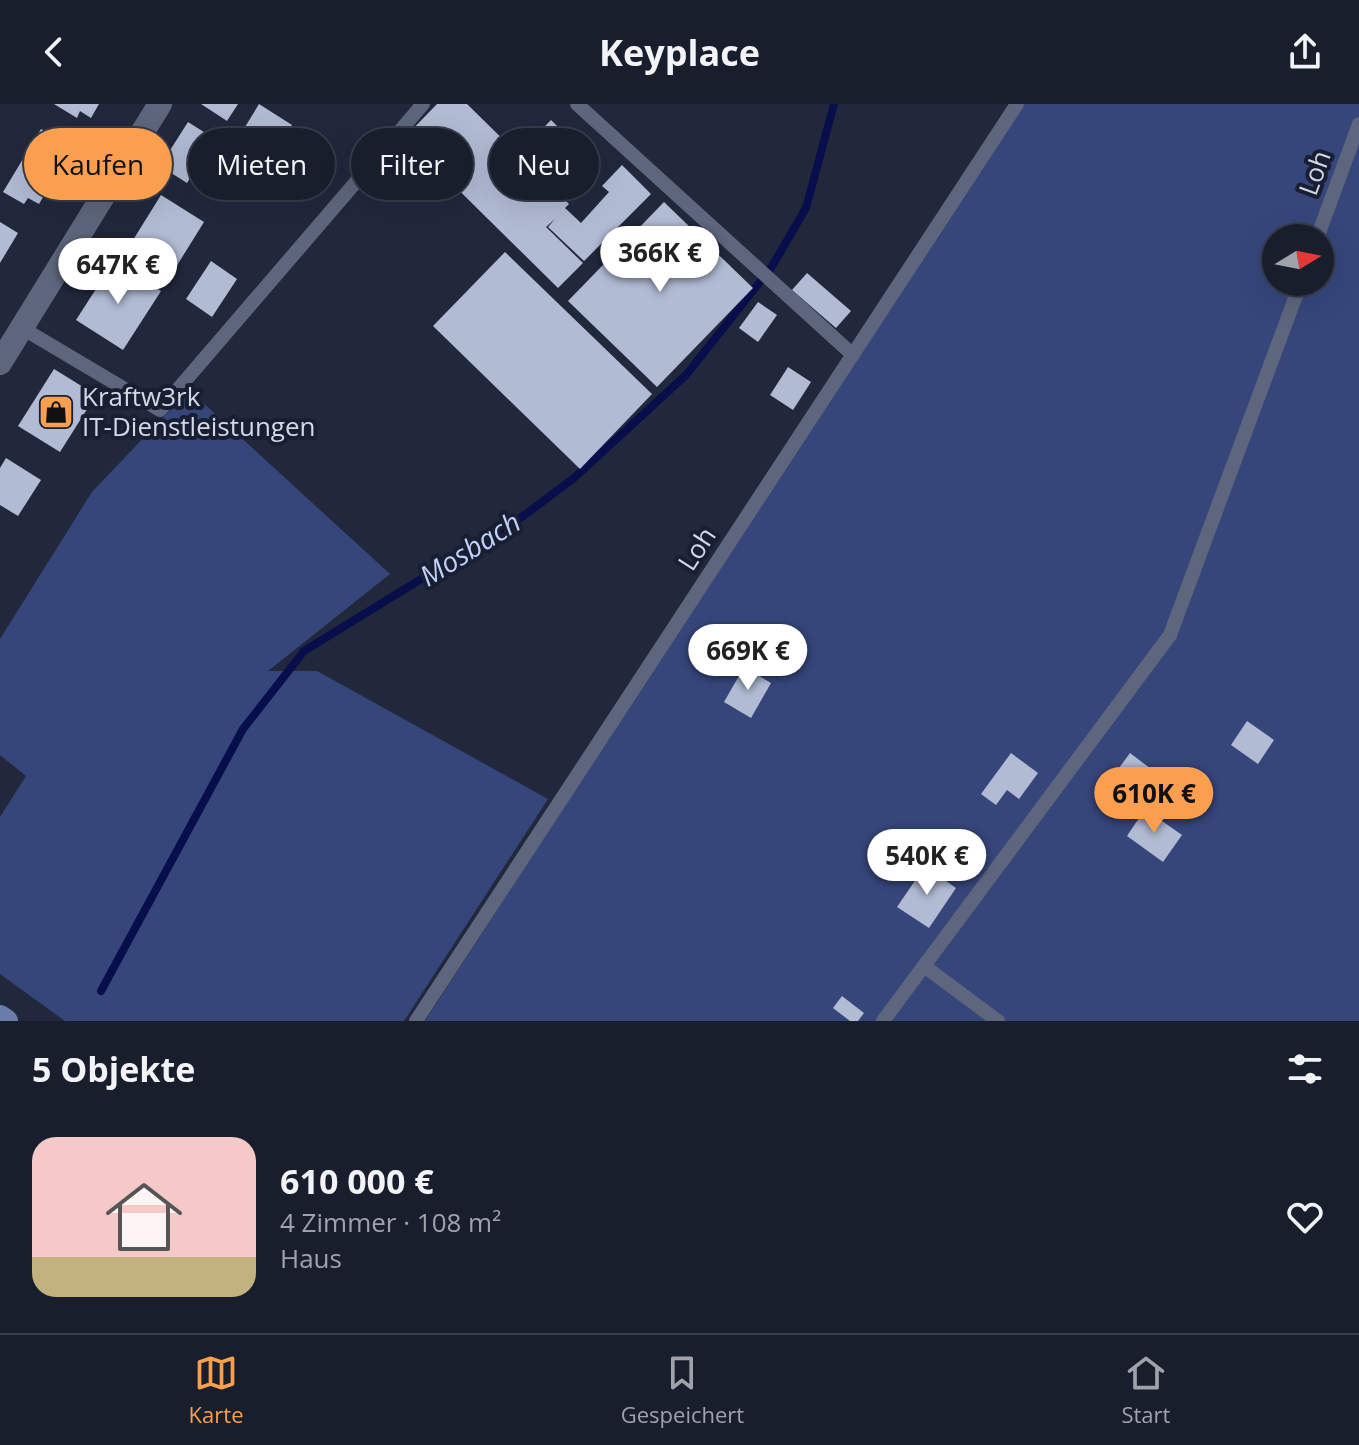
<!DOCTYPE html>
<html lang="de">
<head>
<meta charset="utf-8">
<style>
	body { margin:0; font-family:"Open Sans",sans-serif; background:#262b39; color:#f1f3f6; height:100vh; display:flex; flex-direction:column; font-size:30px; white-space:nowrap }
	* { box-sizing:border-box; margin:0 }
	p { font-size:26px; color:#9fa2aa }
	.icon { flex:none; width:44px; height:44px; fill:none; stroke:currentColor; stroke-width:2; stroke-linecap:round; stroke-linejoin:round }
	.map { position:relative; height:917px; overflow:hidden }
	.side { display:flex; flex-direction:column; background:#191e2d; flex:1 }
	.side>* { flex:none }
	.guide { position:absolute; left:24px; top:24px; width:800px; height:72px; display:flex; gap:16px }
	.needle { width:52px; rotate:80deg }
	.controls { position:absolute; left:1262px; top:120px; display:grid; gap:16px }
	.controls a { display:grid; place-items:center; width:72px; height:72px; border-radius:50%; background:#191e2d; box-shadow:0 8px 32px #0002,0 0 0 2px #373c49; font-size:40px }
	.price { position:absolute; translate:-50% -68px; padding:0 18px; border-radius:28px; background:#fff; color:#222; font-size:26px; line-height:52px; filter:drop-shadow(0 2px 4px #0008) }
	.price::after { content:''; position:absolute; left:50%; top:48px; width:24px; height:18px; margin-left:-12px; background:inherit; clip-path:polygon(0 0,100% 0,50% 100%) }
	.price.current { background:#fa9f4f; color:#111 }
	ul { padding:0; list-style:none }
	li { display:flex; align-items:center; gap:24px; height:200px; padding:0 32px }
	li+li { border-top:2px solid #373c49 }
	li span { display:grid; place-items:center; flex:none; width:224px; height:160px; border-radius:24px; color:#555 }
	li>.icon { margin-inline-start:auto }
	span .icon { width:96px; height:96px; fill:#fffc; stroke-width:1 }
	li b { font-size:34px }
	h2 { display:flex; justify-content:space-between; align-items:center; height:96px; padding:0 32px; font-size:34px }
	.pill { padding:0 28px; border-radius:36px; background:#191e2d; box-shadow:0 8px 32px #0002,0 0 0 2px #373c49; font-size:28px; line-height:72px }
	.pill.current { background:#fa9f4f; color:#111 }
	header { display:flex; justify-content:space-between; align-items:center; height:104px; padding:0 32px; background:#191e2d; font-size:36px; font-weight:700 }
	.tab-bar { display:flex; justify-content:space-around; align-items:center; height:112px; border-top:2px solid #373c49; background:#191e2d; font-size:22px; color:#9fa2aa }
	.tab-bar a { display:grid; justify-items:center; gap:4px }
	.tab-bar .current { color:#fa9f4f }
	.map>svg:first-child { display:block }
	.green { fill:#36467b; fill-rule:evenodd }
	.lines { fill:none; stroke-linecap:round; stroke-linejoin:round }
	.stream { stroke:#080e4b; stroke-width:8 }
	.building { fill:#b1bbd4 }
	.service { stroke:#5e667d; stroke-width:14 }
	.tertiary { stroke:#5e667d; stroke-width:24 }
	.primary { stroke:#6c7caa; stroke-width:24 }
	.labels { text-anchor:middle; stroke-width:8; stroke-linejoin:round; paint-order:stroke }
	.street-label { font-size:26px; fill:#d3d8e5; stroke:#181f32 }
	.poi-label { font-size:26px; fill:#d3d8e5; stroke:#181f32; text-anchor:start }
	.water-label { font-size:28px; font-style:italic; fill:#c2d1f7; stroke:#181f32 }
</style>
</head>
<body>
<header><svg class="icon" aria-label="back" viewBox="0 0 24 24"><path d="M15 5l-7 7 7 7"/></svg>Keyplace<svg class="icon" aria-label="share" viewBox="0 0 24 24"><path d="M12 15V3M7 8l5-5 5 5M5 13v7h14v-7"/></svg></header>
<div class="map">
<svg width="1359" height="917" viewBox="0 0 1359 917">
	<rect width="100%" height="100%" fill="#21283c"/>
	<!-- green -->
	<g class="green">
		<path d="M1020 0H1359V917H425ZM1276 134H1320V178H1276Z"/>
		<polygon points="189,286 390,470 268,567 317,567 548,695 404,917 65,917 0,870 0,713 26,672 0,651 0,535 92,388"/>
	</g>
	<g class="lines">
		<!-- stream -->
		<polyline class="stream" points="101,887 243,625 304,547 522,413 574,374 686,271 771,164 806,104 834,0"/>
	</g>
	<!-- building -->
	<g class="building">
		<polygon points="54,0 99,0 91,14 80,7 77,14"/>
		<polygon points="201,0 238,0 227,17"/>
		<polygon points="259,0 292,21 270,57 237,36"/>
		<polygon points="437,0 467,0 518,50 551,16 588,52 556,85 531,62 569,100 565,104 581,119 609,88 602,82 622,61 651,90 584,157 548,123 555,115 546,123 583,159 558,184 405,33"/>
		<polygon points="188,18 215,35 187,79 160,62"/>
		<polygon points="41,25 63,38 59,43 69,49 39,100 28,94 24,100 3,88"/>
		<polygon points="161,91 204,118 176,163 133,136"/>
		<polygon points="664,98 753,184 657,283 568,197"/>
		<polygon points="0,118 18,129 0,159"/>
		<polygon points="505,148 652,290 580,365 433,222"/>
		<polygon points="114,157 161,187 123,246 76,216"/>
		<polygon points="211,157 237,175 212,213 186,195"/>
		<polygon points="807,169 851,207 836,224 792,186"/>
		<polygon points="758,198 777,211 758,238 739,224"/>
		<polygon points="788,263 811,278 793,306 770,291"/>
		<polygon points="54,265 96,291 60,348 18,322"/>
		<polygon points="6,354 41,376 18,412 0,401 0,364"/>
		<polygon points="744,563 771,579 751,614 724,598"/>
		<polygon points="1247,617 1274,636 1258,660 1231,641"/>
		<polygon points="1011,649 1038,669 1019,695 1007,686 996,701 981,690"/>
		<polygon points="1130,649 1184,690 1173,704 1119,664"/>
		<polygon points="1145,705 1182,731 1163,758 1127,732"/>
		<polygon points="925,762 956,784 929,824 897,803"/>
		<polygon points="842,892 864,909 858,917 850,917 833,904"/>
	</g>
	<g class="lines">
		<!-- service -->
		<g class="service">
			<polyline points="577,0 853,251"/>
			<polyline points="1317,134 1359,20"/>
			<polyline points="22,224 160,306 423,0"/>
			<polyline points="924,862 998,917"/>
			<polyline points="416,917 1017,0"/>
			<polyline points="883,917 1170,531 1301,178"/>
		</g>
		<!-- tertiary -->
		<polyline class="tertiary" points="0,259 160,0"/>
		<!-- primary -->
		<polyline class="primary" points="0,913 6,917"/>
	</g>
	<!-- icons -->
	<defs>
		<g id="shop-square" transform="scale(1.8)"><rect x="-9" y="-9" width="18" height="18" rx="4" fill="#fa9f4f" stroke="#181f32"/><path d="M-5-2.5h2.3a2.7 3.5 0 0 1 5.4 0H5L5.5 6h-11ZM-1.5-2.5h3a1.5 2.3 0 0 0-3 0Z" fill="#111"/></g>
	</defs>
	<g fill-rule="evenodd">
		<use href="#shop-square" x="56" y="308"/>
	</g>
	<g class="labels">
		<!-- street labels -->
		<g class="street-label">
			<text transform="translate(1315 69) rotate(-70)" y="9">Loh</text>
			<text transform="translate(697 445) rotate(-57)" y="9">Loh</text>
		</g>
		<!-- poi labels -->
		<g class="poi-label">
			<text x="82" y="302">Kraftw3rk<tspan x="82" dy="30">IT-Dienstleistungen</tspan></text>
		</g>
		<!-- water labels -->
		<g class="water-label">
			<text transform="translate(470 445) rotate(-32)" y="10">Mosbach</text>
		</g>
	</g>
</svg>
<div class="controls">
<a><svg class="needle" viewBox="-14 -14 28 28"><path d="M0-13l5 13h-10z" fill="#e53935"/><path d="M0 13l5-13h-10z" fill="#9fa2aa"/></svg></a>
</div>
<b class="price" style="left:660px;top:190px">366K €</b>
<b class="price" style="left:118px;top:202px">647K €</b>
<b class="price" style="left:748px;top:588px">669K €</b>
<b class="price current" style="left:1154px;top:731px">610K €</b>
<b class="price" style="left:927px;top:793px">540K €</b>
<div class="guide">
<a class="pill current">Kaufen</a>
<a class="pill">Mieten</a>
<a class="pill">Filter</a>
<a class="pill">Neu</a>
</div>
</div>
<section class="side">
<h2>5 Objekte<svg class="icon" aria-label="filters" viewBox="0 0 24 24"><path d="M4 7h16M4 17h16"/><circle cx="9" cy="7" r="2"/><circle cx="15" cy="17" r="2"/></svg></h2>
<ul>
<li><span style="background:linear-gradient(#f6c9c9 75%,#c2b280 0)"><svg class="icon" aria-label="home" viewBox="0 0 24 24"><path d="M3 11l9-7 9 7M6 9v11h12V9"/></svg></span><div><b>610 000 €</b><p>4 Zimmer · 108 m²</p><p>Haus</p></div><svg class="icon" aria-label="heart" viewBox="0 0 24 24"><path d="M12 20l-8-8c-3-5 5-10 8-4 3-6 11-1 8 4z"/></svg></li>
</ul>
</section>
<nav class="tab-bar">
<a class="current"><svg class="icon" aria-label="map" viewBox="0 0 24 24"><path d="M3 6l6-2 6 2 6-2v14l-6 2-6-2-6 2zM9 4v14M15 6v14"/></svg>Karte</a>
<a><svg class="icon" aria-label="saved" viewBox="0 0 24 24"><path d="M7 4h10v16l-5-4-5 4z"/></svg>Gespeichert</a>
<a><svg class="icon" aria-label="home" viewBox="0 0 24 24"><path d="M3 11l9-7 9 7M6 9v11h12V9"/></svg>Start</a>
</nav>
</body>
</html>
